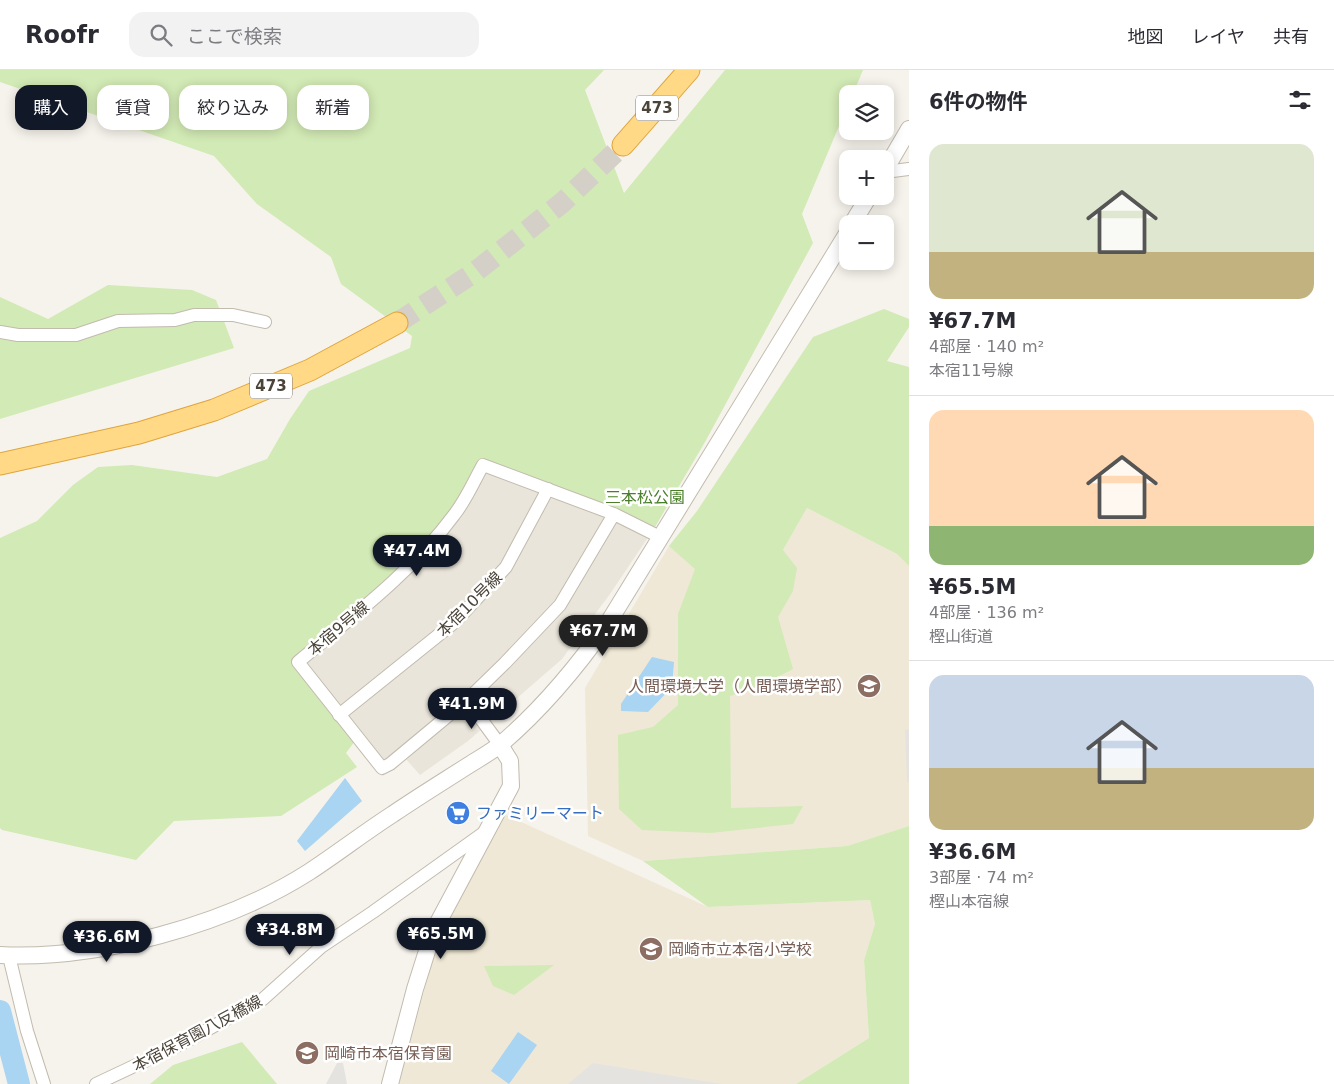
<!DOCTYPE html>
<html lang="ja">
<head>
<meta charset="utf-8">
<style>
	body { margin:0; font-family:"DejaVu Sans","Noto Sans JP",sans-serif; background:#f2f2f3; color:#2b2b33; height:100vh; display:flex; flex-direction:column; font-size:19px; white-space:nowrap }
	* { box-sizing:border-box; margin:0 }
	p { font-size:16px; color:#7c7c81 }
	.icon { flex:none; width:28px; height:28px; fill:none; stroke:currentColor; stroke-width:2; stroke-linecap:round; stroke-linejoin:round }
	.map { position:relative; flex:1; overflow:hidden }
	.sheet { display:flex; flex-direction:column; background:#fff; width:425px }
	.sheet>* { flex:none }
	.top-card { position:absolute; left:15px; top:15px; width:475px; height:45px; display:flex; gap:10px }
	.fabs { position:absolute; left:839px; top:15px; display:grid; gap:10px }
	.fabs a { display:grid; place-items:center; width:55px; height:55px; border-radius:10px; background:#fff; box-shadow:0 2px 12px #0003; font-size:25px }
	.price { position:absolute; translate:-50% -42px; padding:0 11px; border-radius:18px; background:#111827; color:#fff; font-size:16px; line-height:32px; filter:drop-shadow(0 1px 2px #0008) }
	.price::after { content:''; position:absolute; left:50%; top:30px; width:15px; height:11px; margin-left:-8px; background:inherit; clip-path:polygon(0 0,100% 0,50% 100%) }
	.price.selected { background:#222; color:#fff }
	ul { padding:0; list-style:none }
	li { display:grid; align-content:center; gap:10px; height:265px; padding:0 20px }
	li+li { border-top:1px solid #e1e1e2 }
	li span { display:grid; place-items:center; height:155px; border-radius:15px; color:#555 }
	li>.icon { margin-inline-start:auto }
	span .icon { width:90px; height:90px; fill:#fffc; stroke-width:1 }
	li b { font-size:21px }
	h2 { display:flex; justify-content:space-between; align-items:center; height:60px; padding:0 20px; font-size:21px }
	.chip { padding:0 18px; border-radius:15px; background:#fff; box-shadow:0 2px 12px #0003; font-size:18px; line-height:45px }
	.chip.selected { background:#111827; color:#fff }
	header { display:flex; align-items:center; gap:30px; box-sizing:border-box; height:70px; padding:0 25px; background:#fff; border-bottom:1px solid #e1e1e2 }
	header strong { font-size:24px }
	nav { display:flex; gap:28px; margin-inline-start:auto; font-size:18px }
	.search { width:350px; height:45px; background:#f2f2f3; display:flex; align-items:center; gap:12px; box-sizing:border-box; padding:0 18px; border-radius:15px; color:#7c7c81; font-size:19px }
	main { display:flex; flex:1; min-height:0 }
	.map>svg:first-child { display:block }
	.residential { fill:#eae5da }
	.education { fill:#efe8d6 }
	.green { fill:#d2eab5 }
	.parking { fill:#e5e3e0 }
	.water { fill:#a9d4f2 }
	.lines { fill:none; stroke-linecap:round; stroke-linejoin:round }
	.river { stroke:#a9d4f2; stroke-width:22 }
	.trunk-tunnel { stroke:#d4d0c8; stroke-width:21; stroke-dasharray:21 11; stroke-linecap:butt }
	.minor-casing { stroke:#c2bbae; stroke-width:14 }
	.tertiary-casing { stroke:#c2bbae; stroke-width:18 }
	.trunk-casing { stroke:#e0a43c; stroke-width:23 }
	.minor { stroke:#fff; stroke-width:12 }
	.tertiary { stroke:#fff; stroke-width:16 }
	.trunk { stroke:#ffd985; stroke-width:21 }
	.labels { text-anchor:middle; stroke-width:5; stroke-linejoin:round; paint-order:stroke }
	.shield { fill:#fff; stroke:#817c74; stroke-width:1 }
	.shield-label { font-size:15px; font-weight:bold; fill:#4b4439 }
	.park-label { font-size:16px; fill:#4a7f2a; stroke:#fff }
	.street-label { font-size:16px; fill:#4b4439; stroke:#fff }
	.education-label { font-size:16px; fill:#785e54; stroke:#fff; text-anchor:start }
	.shop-label { font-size:16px; fill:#366cbe; stroke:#fff; text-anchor:start }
</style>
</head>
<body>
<header>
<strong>Roofr</strong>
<div class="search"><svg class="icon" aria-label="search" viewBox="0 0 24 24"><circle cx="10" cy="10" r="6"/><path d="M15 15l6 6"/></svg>ここで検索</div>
<nav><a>地図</a><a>レイヤ</a><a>共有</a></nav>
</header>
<main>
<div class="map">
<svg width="909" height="1014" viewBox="0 0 909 1014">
	<rect width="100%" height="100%" fill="#f6f3ec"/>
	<!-- residential -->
	<polygon class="residential" points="482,390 605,435 655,457 610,524 562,589 468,671 420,705 405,688 383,706 292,590"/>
	<!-- education -->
	<g class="education">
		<polygon points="807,438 897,484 909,496 909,756 847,776 643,791 588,766 585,618 669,476 783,480"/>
		<polygon points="506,745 708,837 870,830 875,854 864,890 869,968 796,1014 399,1014 438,869"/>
	</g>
	<!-- green -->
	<g class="green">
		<polygon points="0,0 604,0 585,20 624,123 725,0 863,0 853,24 848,24 847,37 802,144 813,173 705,372 655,457 605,435 482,390 451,440 407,492 292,590 355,671 346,683 357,697 281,746 174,751 136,790 2,760 0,758 0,468 37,451 73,415 98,397 132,395 217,407 267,389 290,349 309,321 410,278 412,266 341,214 331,187 257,134 214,86 0,12"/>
		<polygon points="108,215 192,220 216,230 234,278 0,349 0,227 48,249"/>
		<polygon points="884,239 909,249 909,257 887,291 909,297 909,496 897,484 807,438 783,480 797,498 793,521 778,547 793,599 762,615 730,626 731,738 803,736 793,754 710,763 642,760 619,739 618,665 653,657 678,635 678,544 695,499 669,476 697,441 813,267"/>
		<polygon points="909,756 909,1014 796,1014 869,968 864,890 875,854 870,830 708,837 643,791 847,776"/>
		<polygon points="554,895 514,925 493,916 484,896"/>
		<polygon points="242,972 277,1014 150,1014 173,995"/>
	</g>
	<!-- parking -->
	<g class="parking">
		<polygon points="905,659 909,660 909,712 907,712"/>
		<polygon points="337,993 343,993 347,1014 326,1014"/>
		<polygon points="593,993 722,1014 568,1014"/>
	</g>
	<!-- water -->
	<g class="water">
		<polygon points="652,587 674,592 672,617 648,642 621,641 621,634"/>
		<polygon points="345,708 362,731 305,781 297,771"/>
		<polygon points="518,962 537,975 509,1014 491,1001"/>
	</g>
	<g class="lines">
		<!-- river -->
		<polyline class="river" points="0,941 19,1014"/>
		<!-- trunk-tunnel -->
		<polyline class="trunk-tunnel" points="397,253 475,202 563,132 623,75"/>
		<!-- minor casing -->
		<g class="minor-casing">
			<g id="minor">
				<polyline points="885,102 909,99"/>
				<polyline points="0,262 18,265 76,265 118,251 175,250 194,245 233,245 265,252"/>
				<path d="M614 444 560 535 505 593 467 630 390 694 382 698 298 592C352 547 412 502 454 445 466 430 474 411 483 395L614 444 660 467"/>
				<polyline points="467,630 500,675"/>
				<polyline points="339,645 456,551 506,497 548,419"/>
				<polyline points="9,886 27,961 44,1014"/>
				<polyline points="96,1014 183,973 263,929 321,877 373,842 485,762"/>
			</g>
		</g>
		<!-- tertiary casing -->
		<g class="tertiary-casing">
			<g id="tertiary">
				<polyline points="885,100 909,59"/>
				<polyline points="852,154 869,126"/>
				<path d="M0 885C98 890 226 855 309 802 338 783 365 762 393 744 418 727 444 711 469 695 480 688 491 682 501 674 542 639 577 597 608 553L848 162"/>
				<polyline points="390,1014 415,919 433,862 511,716 510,691 500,675"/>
			</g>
		</g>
		<!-- trunk casing -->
		<g class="trunk-casing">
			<g id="trunk">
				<polyline points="623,75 689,0"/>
				<polyline points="0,394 139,363 214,340 310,300 397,253"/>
			</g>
		</g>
		<!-- minor -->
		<use href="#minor" class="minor"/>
		<!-- tertiary -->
		<use href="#tertiary" class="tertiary"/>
		<!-- trunk -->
		<use href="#trunk" class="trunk"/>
	</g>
	<!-- icons -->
	<defs>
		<g id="university-disc" transform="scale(1.25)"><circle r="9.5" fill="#8d6e63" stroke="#fff"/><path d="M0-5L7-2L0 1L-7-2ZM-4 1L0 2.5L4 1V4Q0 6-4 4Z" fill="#fff"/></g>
		<g id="supermarket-disc" transform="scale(1.25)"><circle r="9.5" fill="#3f7fe0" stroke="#fff"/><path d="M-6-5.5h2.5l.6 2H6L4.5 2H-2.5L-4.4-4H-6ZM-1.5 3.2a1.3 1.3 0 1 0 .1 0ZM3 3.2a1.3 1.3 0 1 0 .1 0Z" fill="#fff"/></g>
		<g id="school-disc" transform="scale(1.25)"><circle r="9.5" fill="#8d6e63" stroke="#fff"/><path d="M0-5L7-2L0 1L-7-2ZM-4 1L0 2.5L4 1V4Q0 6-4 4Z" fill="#fff"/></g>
	</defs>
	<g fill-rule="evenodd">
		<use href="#university-disc" x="869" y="616"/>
		<use href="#supermarket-disc" x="458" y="743"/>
		<use href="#school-disc" x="651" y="879"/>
		<use href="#school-disc" x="307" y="983"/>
	</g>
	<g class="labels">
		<!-- shield labels -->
		<g class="shield">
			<rect x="636" y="25.5" width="42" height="25" rx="4"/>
			<rect x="250" y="303.5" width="42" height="25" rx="4"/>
		</g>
		<g class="shield-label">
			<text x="657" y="43">473</text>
			<text x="271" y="321">473</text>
		</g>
		<!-- park labels -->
		<g class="park-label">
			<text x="645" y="433">三本松公園</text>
		</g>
		<!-- street labels -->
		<g class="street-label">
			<text transform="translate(469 534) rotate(-45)" y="6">本宿10号線</text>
			<text transform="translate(338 558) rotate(-40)" y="6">本宿9号線</text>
			<text transform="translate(197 963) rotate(-28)" y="6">本宿保育園八反橋線</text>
		</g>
		<!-- education labels -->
		<g class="education-label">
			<text x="852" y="622" text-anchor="end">人間環境大学（人間環境学部）</text>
			<text x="668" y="885">岡崎市立本宿小学校</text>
			<text x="324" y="989">岡崎市本宿保育園</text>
		</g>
		<!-- shop labels -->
		<g class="shop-label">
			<text x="476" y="749">ファミリーマート</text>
		</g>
	</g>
</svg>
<div class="fabs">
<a><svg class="icon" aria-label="layers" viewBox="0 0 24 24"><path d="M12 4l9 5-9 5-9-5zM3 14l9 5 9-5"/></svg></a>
<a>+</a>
<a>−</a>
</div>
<b class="price" style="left:417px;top:507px">¥47.4M</b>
<b class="price selected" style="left:603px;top:587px">¥67.7M</b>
<b class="price" style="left:472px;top:660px">¥41.9M</b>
<b class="price" style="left:290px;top:886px">¥34.8M</b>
<b class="price" style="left:441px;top:890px">¥65.5M</b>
<b class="price" style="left:107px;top:893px">¥36.6M</b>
<div class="top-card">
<a class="chip selected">購入</a>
<a class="chip">賃貸</a>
<a class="chip">絞り込み</a>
<a class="chip">新着</a>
</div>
</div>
<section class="sheet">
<h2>6件の物件<svg class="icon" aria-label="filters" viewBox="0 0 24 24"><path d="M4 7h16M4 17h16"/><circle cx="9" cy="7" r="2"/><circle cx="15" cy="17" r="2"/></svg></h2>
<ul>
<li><span style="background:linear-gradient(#dfe7d0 70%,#c2b280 0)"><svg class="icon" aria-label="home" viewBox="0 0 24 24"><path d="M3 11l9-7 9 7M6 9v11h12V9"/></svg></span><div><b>¥67.7M</b><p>4部屋 · 140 m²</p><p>本宿11号線</p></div></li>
<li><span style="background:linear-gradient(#ffd9b3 75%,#8fb573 0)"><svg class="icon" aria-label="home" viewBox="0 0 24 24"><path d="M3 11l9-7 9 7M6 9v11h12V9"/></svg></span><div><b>¥65.5M</b><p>4部屋 · 136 m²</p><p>樫山街道</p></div></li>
<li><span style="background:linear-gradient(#c9d6e8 60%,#c2b280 0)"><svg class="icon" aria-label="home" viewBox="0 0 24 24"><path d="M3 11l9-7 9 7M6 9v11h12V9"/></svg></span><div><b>¥36.6M</b><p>3部屋 · 74 m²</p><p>樫山本宿線</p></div></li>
</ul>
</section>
</main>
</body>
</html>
